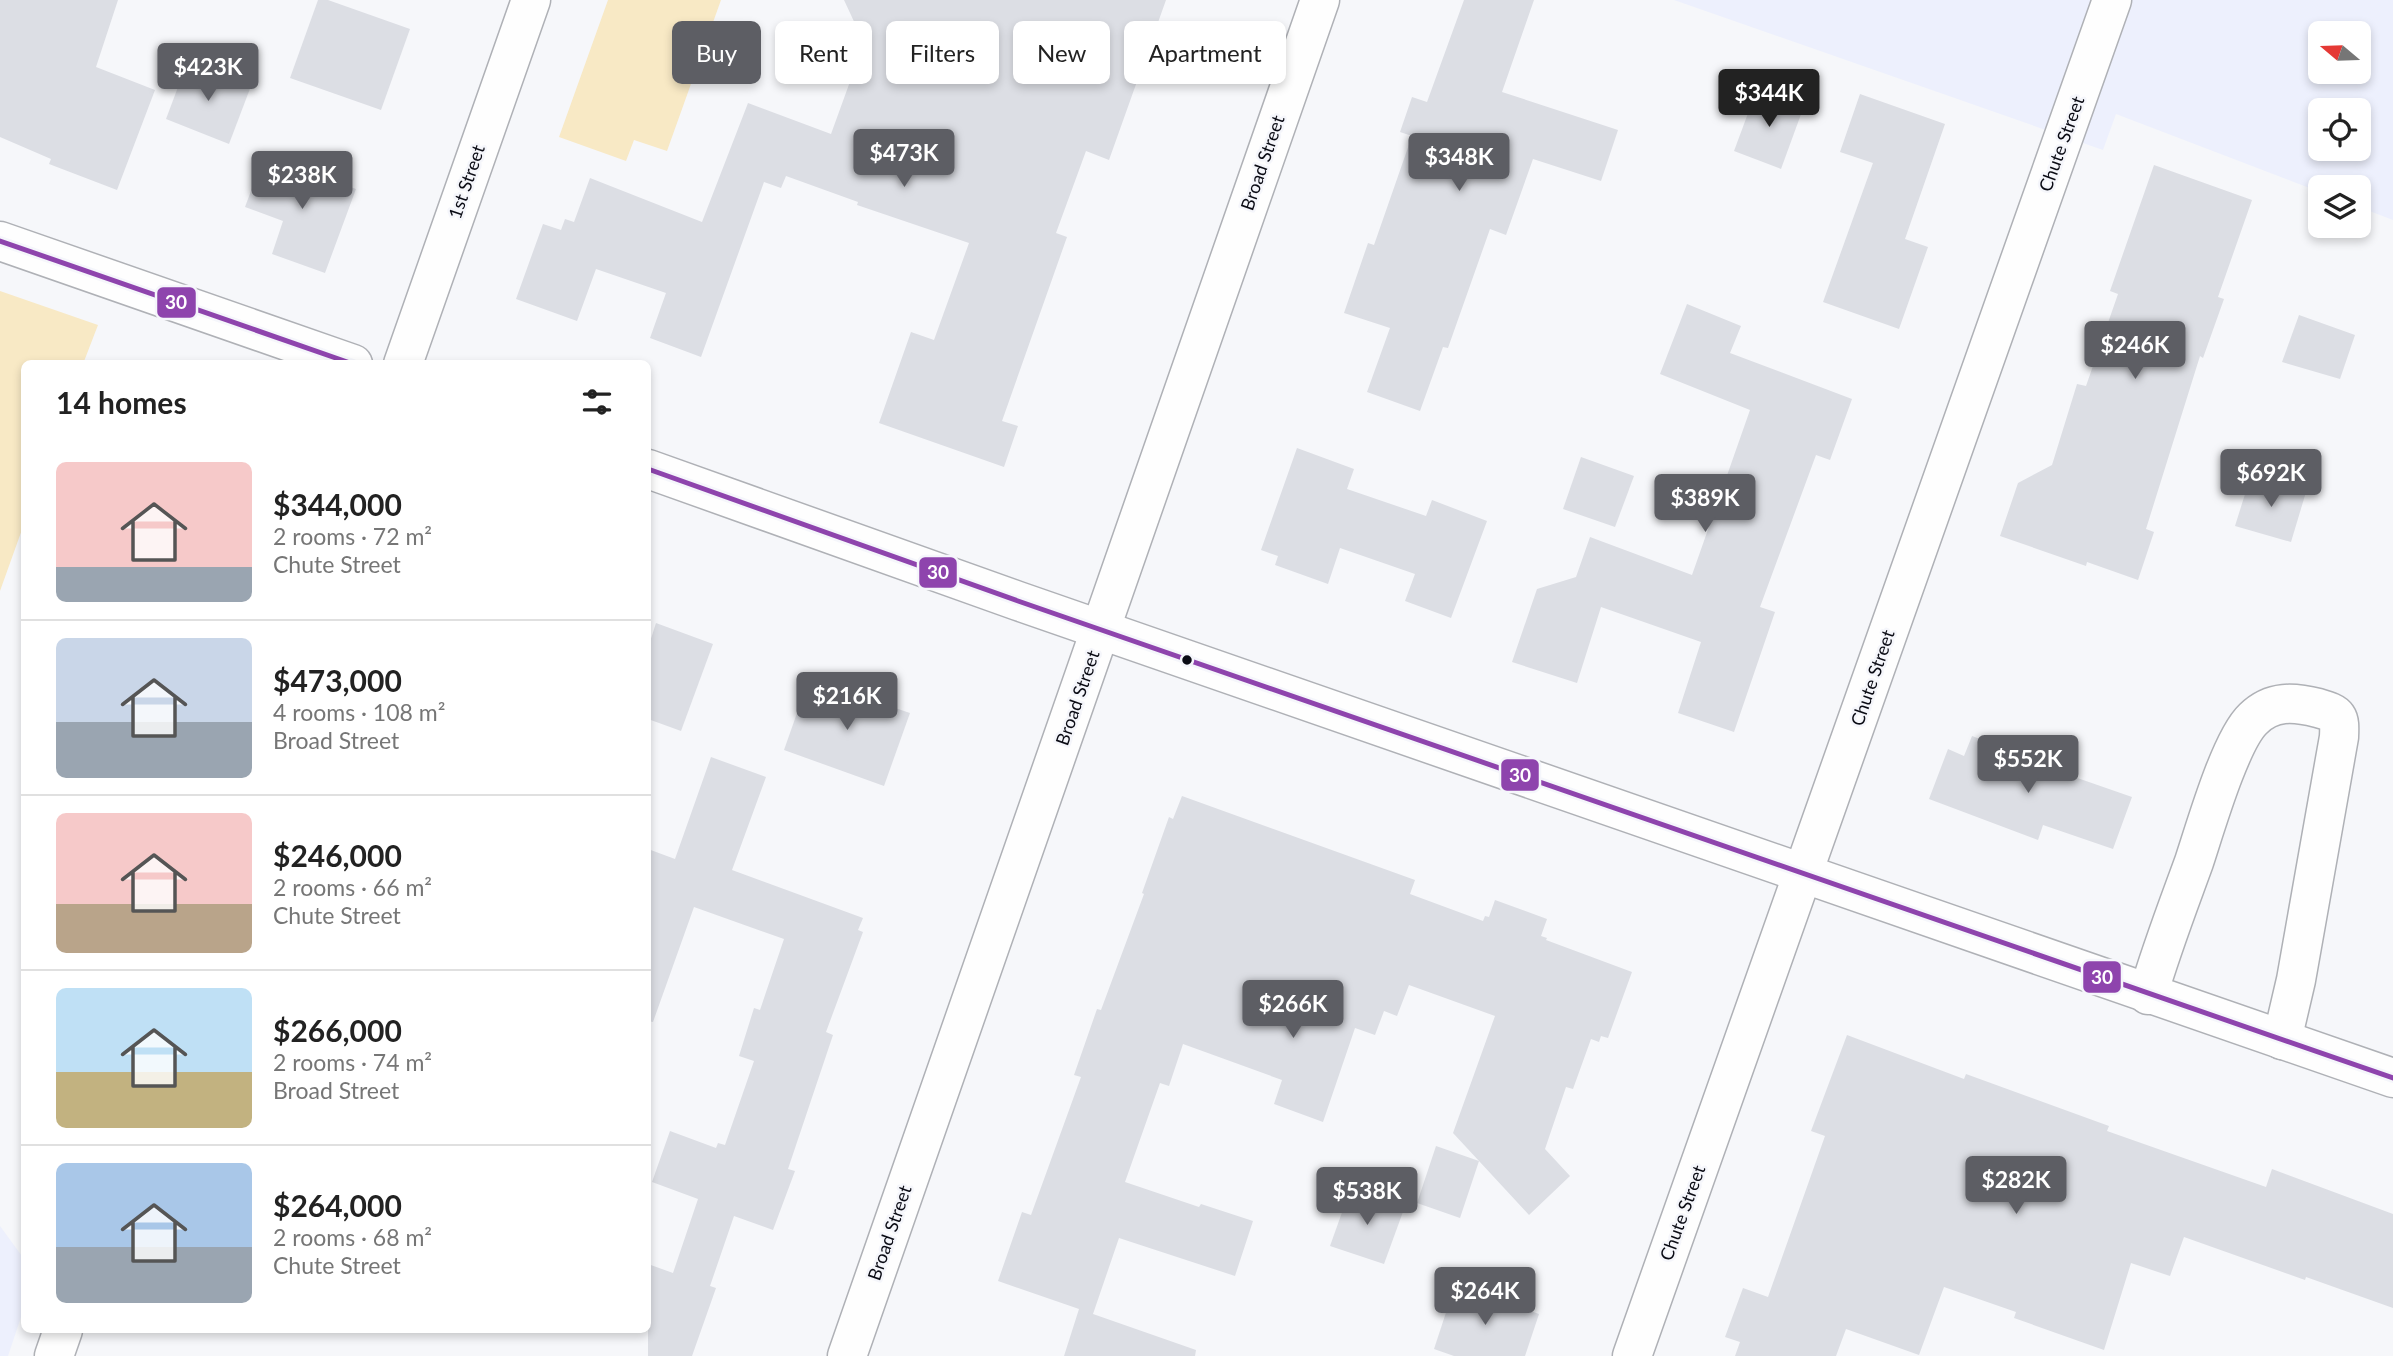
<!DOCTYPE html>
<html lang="en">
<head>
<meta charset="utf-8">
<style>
	body { margin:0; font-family:Lato,sans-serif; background:#f6f6f6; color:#222; height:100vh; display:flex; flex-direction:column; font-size:26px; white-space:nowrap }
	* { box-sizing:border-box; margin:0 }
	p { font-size:23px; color:#767676 }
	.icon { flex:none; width:38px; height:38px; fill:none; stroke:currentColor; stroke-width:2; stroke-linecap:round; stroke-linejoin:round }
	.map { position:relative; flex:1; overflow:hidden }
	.details { position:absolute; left:21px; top:360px; width:630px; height:973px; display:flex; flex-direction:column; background:#fff; border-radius:10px; box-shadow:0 4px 10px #0003 }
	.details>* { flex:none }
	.banner { position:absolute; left:672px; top:21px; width:665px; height:63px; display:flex; gap:14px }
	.needle { width:46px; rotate:289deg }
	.controls { position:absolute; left:2308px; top:21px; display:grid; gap:14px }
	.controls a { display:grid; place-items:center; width:63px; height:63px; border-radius:10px; background:#fff; box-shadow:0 4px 10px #0003; font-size:35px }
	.price { position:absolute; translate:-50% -60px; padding:0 16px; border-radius:7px; background:#5d5e64; color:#fff; font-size:23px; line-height:46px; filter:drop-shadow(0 2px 4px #0008) }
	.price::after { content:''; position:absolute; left:50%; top:42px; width:21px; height:16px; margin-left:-10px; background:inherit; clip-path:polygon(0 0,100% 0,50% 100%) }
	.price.active { background:#222; color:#fff }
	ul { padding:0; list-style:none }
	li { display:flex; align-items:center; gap:21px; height:175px; padding:0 35px }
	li+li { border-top:2px solid #e0e0e0 }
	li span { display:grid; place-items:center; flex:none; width:196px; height:140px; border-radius:10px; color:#555 }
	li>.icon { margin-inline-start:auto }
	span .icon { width:84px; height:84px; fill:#fffc; stroke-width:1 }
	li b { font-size:30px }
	h2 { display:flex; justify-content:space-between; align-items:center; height:84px; padding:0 35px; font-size:30px }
	.chip { padding:0 24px; border-radius:10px; background:#fff; box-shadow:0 4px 10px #0003; font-size:24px; line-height:63px }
	.chip.active { background:#5d5e64; color:#fff }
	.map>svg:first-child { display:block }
	.built { fill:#edf0fd; fill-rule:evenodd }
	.green { fill:#f8e9c5 }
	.building { fill:#dcdee4 }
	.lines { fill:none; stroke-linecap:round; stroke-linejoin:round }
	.minor-casing { stroke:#afb1b6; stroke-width:41 }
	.major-casing { stroke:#afb1b6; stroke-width:41 }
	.minor { stroke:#fefefe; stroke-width:38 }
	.major { stroke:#fefefe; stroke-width:38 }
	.bus-1-casing { stroke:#f5f6fb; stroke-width:10 }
	.bus-1 { stroke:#8e44ad; stroke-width:5 }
	.bus-dot { fill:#0a0b14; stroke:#f5f6fb; stroke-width:2.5 }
	.labels { text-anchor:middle; stroke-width:5; stroke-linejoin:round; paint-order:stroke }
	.street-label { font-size:18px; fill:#0a0b14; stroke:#f5f6fb }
	.line-badge { stroke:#f5f6fb; stroke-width:2.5 }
	.badge-label { font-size:19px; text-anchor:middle; font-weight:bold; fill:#fff }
</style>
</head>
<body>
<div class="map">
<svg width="2393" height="1356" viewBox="0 0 2393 1356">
	<rect width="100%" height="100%" fill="#f6f7fa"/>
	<!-- built -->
	<g class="built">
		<path d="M1674 0H2393V220L2359 207V187H2320V192L2116 114 2103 150ZM2320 33H2359V72H2320ZM2320 110H2359V149H2320Z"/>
		<polygon points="0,1226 24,1259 24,1308 8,1356 0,1356"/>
	</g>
	<!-- green -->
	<g class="green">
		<polygon points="608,0 721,0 667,151 634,140 626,161 559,137"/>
		<polygon points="0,291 98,325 83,364 24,364 24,524 0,591"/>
	</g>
	<!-- building -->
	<g class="building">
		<polygon points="0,0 118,0 96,67 155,90 117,190 49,164 51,159 0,137"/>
		<polygon points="318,0 328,0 410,29 381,110 290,78"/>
		<polygon points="844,0 1166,0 1109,160 1086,151 1056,233 1067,237 1002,421 1018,426 1004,467 879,423 911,332 934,340 969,243 857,205 858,202 786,176 781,188 764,182 701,357 650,338 666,293 596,269 577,321 516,299 543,224 561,230 565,219 574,222 590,178 702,222 748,103 831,134 864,43"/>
		<polygon points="1464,0 1534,0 1502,92 1618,130 1601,181 1533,159 1506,235 1490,229 1448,348 1443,347 1420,411 1367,392 1390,328 1344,313 1368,243 1374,245 1412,136 1400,132 1412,97 1427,102"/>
		<polygon points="187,63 251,86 229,144 166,119"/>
		<polygon points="1757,89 1804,106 1781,169 1734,151"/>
		<polygon points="1860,94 1945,124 1905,239 1928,247 1899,329 1823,302 1873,163 1840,152"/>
		<polygon points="264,156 356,189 325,273 272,254 283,221 245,207"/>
		<polygon points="2154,165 2252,200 2218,297 2224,299 2203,358 2200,356 2146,529 2154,532 2138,580 2087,562 2086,566 2000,536 2018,483 2052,465 2077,384 2086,386 2118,294 2110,291"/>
		<polygon points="1687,304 1741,326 1730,353 1852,399 1830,460 1816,455 1760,607 1775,612 1734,732 1678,713 1701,642 1601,607 1577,683 1512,662 1537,589 1576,577 1590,537 1692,575 1750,410 1660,374"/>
		<polygon points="2299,315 2355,335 2340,379 2282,362"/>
		<polygon points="1297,448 1354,469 1347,489 1426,516 1432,500 1487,521 1451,618 1405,601 1415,574 1340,548 1328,584 1275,565 1278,556 1261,550"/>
		<polygon points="1581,457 1634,476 1615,527 1563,509"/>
		<polygon points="2251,475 2306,492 2291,542 2235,526"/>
		<polygon points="656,623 713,644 681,731 648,719 648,648"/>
		<polygon points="809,679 910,713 884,786 784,750"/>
		<polygon points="1972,736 2064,770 2063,773 2132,797 2113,849 2043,825 2038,840 1929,799 1948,749 1964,756"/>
		<polygon points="711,757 766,777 732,870 863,918 858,930 863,932 826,1032 833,1035 788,1169 795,1171 773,1230 734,1216 710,1286 716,1288 692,1356 648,1356 648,1264 673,1273 698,1199 652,1182 670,1131 716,1148 718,1143 725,1145 754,1061 739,1056 754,1008 760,1010 784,939 694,907 653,1022 648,1021 648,849 675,859"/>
		<polygon points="1182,796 1415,880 1410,894 1483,921 1485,916 1489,917 1495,900 1547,919 1541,936 1547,938 1546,940 1632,972 1608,1038 1601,1036 1599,1042 1591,1039 1573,1089 1566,1087 1545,1149 1570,1176 1529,1215 1479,1161 1460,1218 1417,1203 1436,1146 1479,1161 1453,1133 1495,1016 1409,985 1397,1016 1384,1011 1375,1035 1355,1028 1323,1122 1274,1104 1282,1080 1183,1044 1169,1086 1160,1083 1125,1182 1199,1207 1201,1204 1253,1221 1235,1276 1119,1238 1093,1314 1196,1350 1195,1356 1064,1356 1079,1309 998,1281 1022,1212 1031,1215 1081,1077 1074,1075 1097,1009 1101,1010 1144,894 1142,893 1169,817 1173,819"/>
		<polygon points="1847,1035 1964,1079 1966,1074 2109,1126 2107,1131 2266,1187 2272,1169 2393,1214 2393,1308 2306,1277 2305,1280 2184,1237 2170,1276 2131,1263 2104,1350 2014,1318 2016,1312 1944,1287 1919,1355 1846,1329 1836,1356 1735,1356 1740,1342 1725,1337 1743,1288 1768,1297 1825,1136 1811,1131"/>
		<polygon points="1350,1190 1404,1209 1384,1264 1330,1246"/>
		<polygon points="1455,1285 1539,1314 1525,1356 1454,1356 1434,1349"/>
	</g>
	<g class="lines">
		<!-- minor casing -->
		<g class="minor-casing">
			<g id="minor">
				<polyline points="403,364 531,0"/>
				<path d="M2148 995C2161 950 2178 906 2194 862 2205 829 2230 741 2253 719 2272 700 2294 702 2318 708 2339 714 2340 716 2339 737L2296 980 2282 1040"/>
				<polyline points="54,1356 63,1330"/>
				<polyline points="847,1356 1320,0"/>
				<polyline points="1632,1356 2112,0"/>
			</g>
		</g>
		<!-- major casing -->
		<g class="major-casing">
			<g id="major">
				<polyline points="0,241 353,364"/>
				<polyline points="648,469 1018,601 2393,1078"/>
			</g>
		</g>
		<!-- minor -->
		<use href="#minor" class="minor"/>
		<!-- major -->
		<use href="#major" class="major"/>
		<!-- bus-1 casing -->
		<g class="bus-1-casing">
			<g id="bus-1">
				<polyline points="0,241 353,364"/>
				<polyline points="648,469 1018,601 2393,1078"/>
			</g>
		</g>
		<!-- bus-1 -->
		<use href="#bus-1" class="bus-1"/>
	</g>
	<!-- markers -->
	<circle class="bus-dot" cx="1187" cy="660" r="6"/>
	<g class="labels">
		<!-- street labels -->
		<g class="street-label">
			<text transform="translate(2062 144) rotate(-70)" y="6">Chute Street</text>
			<text transform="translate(1263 163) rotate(-71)" y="6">Broad Street</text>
			<text transform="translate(467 182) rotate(-71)" y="6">1st Street</text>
			<text transform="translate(1873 678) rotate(-71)" y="6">Chute Street</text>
			<text transform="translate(1078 698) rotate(-71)" y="6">Broad Street</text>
			<text transform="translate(1683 1213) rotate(-70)" y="6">Chute Street</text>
			<text transform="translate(890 1233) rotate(-71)" y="6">Broad Street</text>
		</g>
	</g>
	<g class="line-badge">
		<rect x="156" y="286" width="41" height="33" rx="7" fill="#8e44ad"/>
		<rect x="918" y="556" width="40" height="33" rx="7" fill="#8e44ad"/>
		<rect x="1500" y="758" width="40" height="34" rx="7" fill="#8e44ad"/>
		<rect x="2082" y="960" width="40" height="34" rx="7" fill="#8e44ad"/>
	</g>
	<g class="badge-label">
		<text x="176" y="309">30</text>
		<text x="938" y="579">30</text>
		<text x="1520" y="782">30</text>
		<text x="2102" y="984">30</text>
	</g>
</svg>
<div class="controls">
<a><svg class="needle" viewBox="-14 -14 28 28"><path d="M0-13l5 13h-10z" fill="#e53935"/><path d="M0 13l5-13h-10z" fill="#767676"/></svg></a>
<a><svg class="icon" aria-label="locate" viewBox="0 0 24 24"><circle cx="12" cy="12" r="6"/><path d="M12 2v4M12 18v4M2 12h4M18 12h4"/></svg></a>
<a><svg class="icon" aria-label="layers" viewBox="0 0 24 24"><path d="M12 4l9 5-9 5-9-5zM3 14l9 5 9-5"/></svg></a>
</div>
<b class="price" style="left:208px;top:103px">$423K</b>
<b class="price active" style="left:1769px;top:129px">$344K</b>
<b class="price" style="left:904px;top:189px">$473K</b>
<b class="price" style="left:1459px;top:193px">$348K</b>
<b class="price" style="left:302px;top:211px">$238K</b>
<b class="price" style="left:2135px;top:381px">$246K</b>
<b class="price" style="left:2271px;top:509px">$692K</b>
<b class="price" style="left:1705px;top:534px">$389K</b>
<b class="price" style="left:847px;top:732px">$216K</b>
<b class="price" style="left:2028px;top:795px">$552K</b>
<b class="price" style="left:1293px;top:1040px">$266K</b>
<b class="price" style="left:2016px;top:1216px">$282K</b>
<b class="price" style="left:1367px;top:1227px">$538K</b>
<b class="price" style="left:1485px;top:1327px">$264K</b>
<div class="banner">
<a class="chip active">Buy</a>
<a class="chip">Rent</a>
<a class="chip">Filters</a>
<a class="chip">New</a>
<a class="chip">Apartment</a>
</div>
<section class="details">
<h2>14 homes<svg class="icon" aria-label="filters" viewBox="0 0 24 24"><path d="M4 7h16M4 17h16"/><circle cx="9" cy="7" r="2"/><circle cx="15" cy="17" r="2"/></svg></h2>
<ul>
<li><span style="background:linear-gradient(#f6c9c9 75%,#9aa5b1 0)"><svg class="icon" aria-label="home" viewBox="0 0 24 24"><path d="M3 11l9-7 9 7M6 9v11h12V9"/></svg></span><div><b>$344,000</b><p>2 rooms · 72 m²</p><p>Chute Street</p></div></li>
<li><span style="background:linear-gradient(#c9d6e8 60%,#9aa5b1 0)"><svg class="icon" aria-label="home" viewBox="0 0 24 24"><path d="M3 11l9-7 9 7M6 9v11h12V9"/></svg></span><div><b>$473,000</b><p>4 rooms · 108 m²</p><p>Broad Street</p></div></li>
<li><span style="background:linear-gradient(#f6c9c9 65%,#b9a48a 0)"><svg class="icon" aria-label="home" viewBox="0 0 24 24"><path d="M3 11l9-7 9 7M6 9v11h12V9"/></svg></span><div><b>$246,000</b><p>2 rooms · 66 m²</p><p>Chute Street</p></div></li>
<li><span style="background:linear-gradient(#bfe0f5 60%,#c2b280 0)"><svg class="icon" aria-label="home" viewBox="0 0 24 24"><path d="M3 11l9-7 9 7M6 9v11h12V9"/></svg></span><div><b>$266,000</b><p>2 rooms · 74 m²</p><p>Broad Street</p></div></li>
<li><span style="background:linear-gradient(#a9c7e8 60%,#9aa5b1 0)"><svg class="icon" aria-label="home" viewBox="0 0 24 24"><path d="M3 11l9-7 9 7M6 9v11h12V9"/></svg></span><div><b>$264,000</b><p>2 rooms · 68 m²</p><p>Chute Street</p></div></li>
</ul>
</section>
</div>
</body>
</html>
